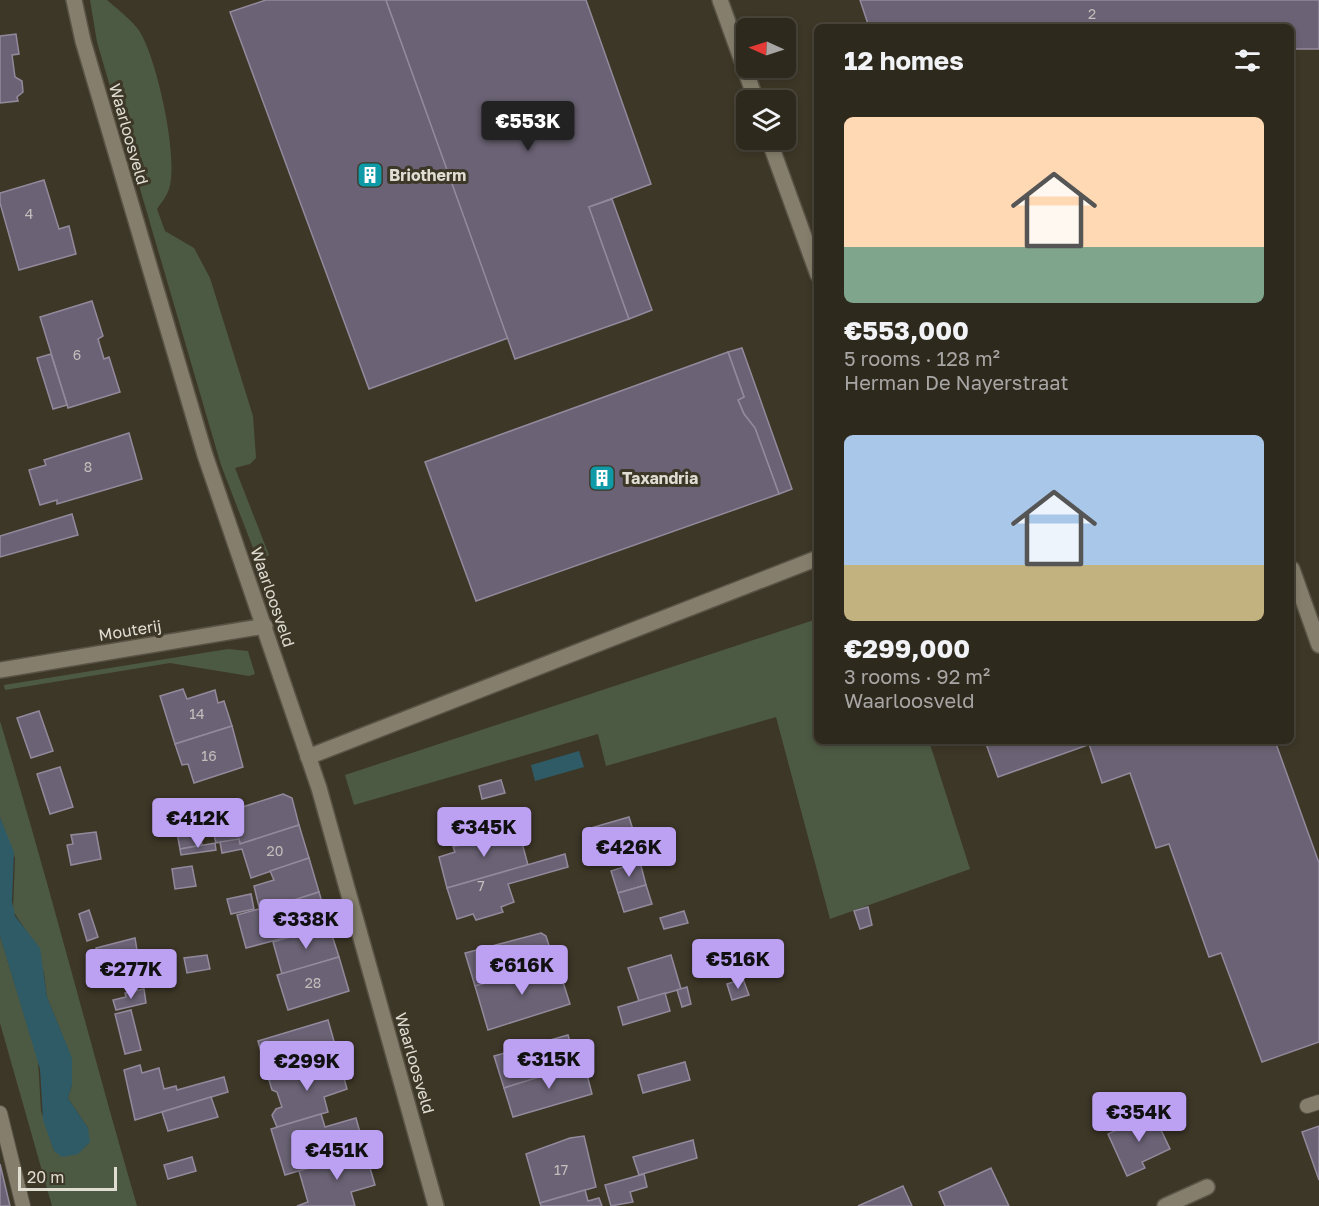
<!DOCTYPE html>
<html lang="en">
<head>
<meta charset="utf-8">
<style>
	body { margin:0; font-family:"Golos Text",sans-serif; background:#3a352a; color:#f1f3f6; height:100vh; display:flex; flex-direction:column; font-size:22px; white-space:nowrap }
	* { box-sizing:border-box; margin:0 }
	p { font-size:20px; color:#a7a6a4 }
	.icon { flex:none; width:33px; height:33px; fill:none; stroke:currentColor; stroke-width:2; stroke-linecap:round; stroke-linejoin:round }
	.map { position:relative; flex:1; overflow:hidden }
	.panel { position:absolute; left:814px; top:24px; width:480px; height:720px; display:flex; flex-direction:column; background:#2e291d; border-radius:9px; box-shadow:0 3px 9px #0003,0 0 0 2px #49453b }
	.panel>* { flex:none }
	.needle { width:39px; rotate:273deg }
	.controls { position:absolute; left:736px; top:18px; display:grid; gap:12px }
	.controls a { display:grid; place-items:center; width:60px; height:60px; border-radius:9px; background:#2e291d; box-shadow:0 3px 9px #0003,0 0 0 2px #49453b; font-size:30px }
	.scale { position:absolute; left:18px; bottom:15px; width:99px; box-sizing:border-box; padding-left:6px; border:3px solid #e0ddd3; border-top:0; font-size:16px; line-height:21px; white-space:nowrap; color:#e0ddd3; -webkit-text-stroke:4px #3d3727; paint-order:stroke }
	.price { position:absolute; translate:-50% -51px; padding:0 14px; border-radius:6px; background:#bca0f2; color:#111; font-size:20px; line-height:39px; filter:drop-shadow(0 2px 3px #0008) }
	.price::after { content:''; position:absolute; left:50%; top:36px; width:18px; height:14px; margin-left:-9px; background:inherit; clip-path:polygon(0 0,100% 0,50% 100%) }
	.price.selected { background:#222; color:#fff }
	ul { padding:0; list-style:none }
	li { display:grid; align-content:center; gap:12px; height:318px; padding:0 30px }
	li span { display:grid; place-items:center; height:186px; border-radius:9px; color:#555 }
	li>.icon { margin-inline-start:auto }
	span .icon { width:108px; height:108px; fill:#fffc; stroke-width:1 }
	li b { font-size:26px }
	h2 { display:flex; justify-content:space-between; align-items:center; height:72px; padding:0 30px; font-size:26px }
	.map>svg:first-child { display:block }
	.green { fill:#4d5a43 }
	.water { fill:#2f5b67 }
	.building { fill:#6b6375; stroke:#928a9c; stroke-width:1.5 }
	.lines { fill:none; stroke-linecap:round; stroke-linejoin:round }
	.service-casing { stroke:#595346; stroke-width:16 }
	.minor-casing { stroke:#595346; stroke-width:18 }
	.service { stroke:#857e6c; stroke-width:14 }
	.minor { stroke:#857e6c; stroke-width:15 }
	.labels { text-anchor:middle; stroke-width:6; stroke-linejoin:round; paint-order:stroke }
	.number-label { font-size:14px; fill:#c3bebc }
	.street-label { font-size:16px; fill:#e0ddd3; stroke:#3d3727 }
	.poi-label { font-size:16px; font-weight:bold; fill:#e0ddd3; stroke:#3d3727; text-anchor:start }
</style>
</head>
<body>
<div class="map">
<svg width="1319" height="1206" viewBox="0 0 1319 1206">
	<rect width="100%" height="100%" fill="#3d3727"/>
	<!-- green -->
	<g class="green">
		<path d="M90 0H107C118 10 132 20 140 32 157 60 179 158 169 189 167 196 161 203 157 209L165 231 194 248 210 278 253 416 256 458 250 464 235 468 269 555 258 561 221 465 97 42Z"/>
		<polygon points="817,619 818,741 929,741 970,869 830,919 776,717 606,766 598,734 354,805 345,775"/>
		<polygon points="228,649 248,651 255,674 249,676 170,663 5,690 4,685"/>
		<path d="M0 721C49 882 90 1045 137 1206H52L0 1023V936L38 1060 41 1111 54 1151 77 1154 88 1144V1128L68 1098 72 1085V1059L47 997 44 973 31 938 13 911 15 858 0 817Z"/>
	</g>
	<!-- water -->
	<g class="water">
		<polygon points="579,751 584,767 535,781 531,765"/>
		<polygon points="0,817 14,852 12,901 15,916 40,948 47,997 72,1058 72,1085 68,1098 88,1128 90,1142 78,1154 62,1157 54,1151 43,1120 40,1069 0,936"/>
	</g>
	<!-- building -->
	<g class="building">
		<polygon points="266,0 386,0 508,338 369,389 230,12"/>
		<polygon points="386,0 586,0 651,184 589,207 629,319 515,359"/>
		<polygon points="860,0 1319,0 1319,49 1292,49 1292,27 869,27"/>
		<polygon points="16,34 19,54 12,55 15,77 22,81 23,92 17,97 18,101 0,103 0,36"/>
		<polygon points="44,180 59,229 69,226 76,254 19,270 0,203 0,193"/>
		<polygon points="612,199 652,310 629,319 589,207"/>
		<polygon points="92,301 103,336 98,339 104,359 109,357 120,392 68,408 40,317"/>
		<polygon points="742,348 792,489 779,494 755,428 744,414 738,400 744,397 728,352"/>
		<polygon points="728,352 744,397 738,400 744,414 755,428 779,494 476,601 425,462"/>
		<polygon points="51,354 67,405 53,409 37,358"/>
		<polygon points="129,433 142,479 57,504 57,500 40,505 29,470 46,465 44,460"/>
		<polygon points="72,514 78,535 0,557 0,536"/>
		<polygon points="183,689 187,699 215,690 218,703 224,701 232,726 175,744 160,696"/>
		<polygon points="39,711 53,751 31,758 17,718"/>
		<polygon points="232,726 243,767 194,783 188,764 182,765 175,744"/>
		<polygon points="985,741 1099,741 998,777"/>
		<polygon points="1099,741 1275,741 1319,863 1319,1042 1262,1062 1221,953 1209,957 1169,844 1156,848 1130,773 1102,783 1089,744"/>
		<polygon points="60,767 73,807 50,814 37,774"/>
		<polygon points="501,780 505,793 482,799 479,786"/>
		<polygon points="283,794 292,798 299,825 240,844 239,839 216,843 213,831 219,830 216,812 230,811"/>
		<polygon points="629,817 634,833 588,847 584,830"/>
		<polygon points="197,818 202,845 180,849 175,822"/>
		<polygon points="299,825 309,858 251,878 242,849 222,853 220,842 239,839 240,844"/>
		<polygon points="518,828 528,865 447,888 439,857 455,852 453,847"/>
		<polygon points="96,832 101,859 71,865 67,845 73,844 71,835"/>
		<polygon points="215,843 216,850 181,855 180,849"/>
		<polygon points="565,854 568,867 508,884 514,902 501,907 503,912 476,920 473,914 457,919 447,888"/>
		<polygon points="309,858 319,892 260,911 254,886 274,880 270,871"/>
		<polygon points="640,862 646,885 618,893 611,871"/>
		<polygon points="192,866 196,886 175,889 172,869"/>
		<polygon points="646,885 652,904 624,912 618,893"/>
		<polygon points="319,892 329,926 246,948 237,915 259,909 260,911"/>
		<polygon points="251,894 254,909 231,914 227,899"/>
		<polygon points="868,907 872,925 860,929 854,911"/>
		<polygon points="89,910 98,937 87,941 79,914"/>
		<polygon points="684,911 688,923 664,929 660,918"/>
		<polygon points="329,926 339,957 282,974 273,942"/>
		<polygon points="541,933 546,936 553,958 550,965 475,986 465,953"/>
		<polygon points="135,938 138,956 99,960 96,948"/>
		<polygon points="207,955 210,969 187,973 184,958"/>
		<polygon points="671,955 681,989 639,1001 628,968"/>
		<polygon points="339,957 349,991 288,1010 277,975"/>
		<polygon points="557,963 570,1004 488,1030 475,986"/>
		<polygon points="743,979 749,995 732,1000 727,984"/>
		<polygon points="687,987 691,1004 682,1007 677,990"/>
		<polygon points="144,989 146,1003 116,1010 113,1000 126,997 125,993"/>
		<polygon points="665,993 670,1011 623,1025 618,1007"/>
		<polygon points="131,1010 141,1050 125,1054 115,1014"/>
		<polygon points="328,1020 339,1059 269,1080 258,1041"/>
		<polygon points="568,1035 572,1049 579,1047 584,1063 504,1088 494,1056"/>
		<polygon points="339,1059 347,1089 324,1097 328,1112 277,1127 272,1115 276,1109 282,1107 277,1092 272,1090 269,1080"/>
		<polygon points="685,1062 690,1080 643,1093 638,1075"/>
		<polygon points="584,1063 592,1094 513,1117 504,1088"/>
		<polygon points="140,1065 142,1073 159,1068 164,1089 176,1086 177,1090 224,1077 228,1092 135,1120 124,1070"/>
		<polygon points="211,1097 218,1117 168,1131 162,1112"/>
		<polygon points="1153,1113 1170,1149 1142,1162 1145,1168 1127,1176 1108,1134"/>
		<polygon points="321,1114 325,1127 356,1118 365,1151 285,1175 271,1129"/>
		<polygon points="1319,1126 1319,1180 1302,1132"/>
		<polygon points="584,1136 596,1187 540,1203 526,1154 570,1138"/>
		<polygon points="693,1140 697,1158 639,1175 633,1157"/>
		<polygon points="365,1151 375,1185 351,1192 355,1206 297,1206 308,1202 299,1171"/>
		<polygon points="192,1157 196,1171 168,1179 164,1165"/>
		<polygon points="0,1164 10,1206 0,1206"/>
		<polygon points="991,1168 1009,1206 945,1206 939,1192"/>
		<polygon points="644,1174 647,1187 630,1192 633,1202 611,1206 605,1185"/>
		<polygon points="903,1186 912,1206 858,1206"/>
		<polygon points="585,1190 588,1201 599,1198 602,1206 541,1206 540,1203"/>
	</g>
	<g class="lines">
		<!-- service casing -->
		<g class="service-casing">
			<g id="service">
				<polyline points="1307,1106 1319,1102"/>
				<polyline points="0,1113 23,1206"/>
			</g>
		</g>
		<!-- minor casing -->
		<g class="minor-casing">
			<g id="minor">
				<polyline points="74,0 83,41 205,455 319,788 436,1206"/>
				<polyline points="720,0 756,100"/>
				<polyline points="769,140 818,275"/>
				<polyline points="1292,569 1319,645"/>
				<polyline points="0,670 265,626"/>
				<polyline points="308,757 818,558"/>
				<polyline points="1165,1206 1207,1187"/>
			</g>
		</g>
		<!-- service -->
		<use href="#service" class="service"/>
		<!-- minor -->
		<use href="#minor" class="minor"/>
	</g>
	<!-- icons -->
	<defs>
		<g id="building-square" transform="scale(1.35)"><rect x="-9" y="-9" width="18" height="18" rx="4" fill="#0f9aa8" stroke="#3d3727"/><path d="M-4-6H4V6H1V3H-1V6H-4ZM-2.5-4.3h1.7v1.8h-1.7ZM.8-4.3h1.7v1.8H.8ZM-2.5-1h1.7V.8h-1.7ZM.8-1h1.7V.8H.8Z" fill="#fff"/></g>
	</defs>
	<g fill-rule="evenodd">
		<use href="#building-square" x="370" y="175"/>
		<use href="#building-square" x="602" y="478"/>
	</g>
	<g class="labels">
		<!-- number labels -->
		<g class="number-label">
			<text x="1092" y="19">2</text>
			<text x="29" y="219">4</text>
			<text x="77" y="360">6</text>
			<text x="88" y="472">8</text>
			<text x="197" y="719">14</text>
			<text x="209" y="761">16</text>
			<text x="275" y="856">20</text>
			<text x="481" y="891">7</text>
			<text x="313" y="988">28</text>
			<text x="561" y="1175">17</text>
		</g>
		<!-- street labels -->
		<g class="street-label">
			<text transform="translate(129 134) rotate(74)" y="6">Waarloosveld</text>
			<text transform="translate(273 597) rotate(71)" y="6">Waarloosveld</text>
			<text transform="translate(130 630) rotate(-9)" y="6">Mouterij</text>
			<text transform="translate(415 1063) rotate(74)" y="6">Waarloosveld</text>
		</g>
		<!-- poi labels -->
		<g class="poi-label">
			<text x="389" y="181">Briotherm</text>
			<text x="622" y="484">Taxandria</text>
		</g>
	</g>
</svg>
<div class="controls">
<a><svg class="needle" viewBox="-14 -14 28 28"><path d="M0-13l5 13h-10z" fill="#e53935"/><path d="M0 13l5-13h-10z" fill="#a7a6a4"/></svg></a>
<a><svg class="icon" aria-label="layers" viewBox="0 0 24 24"><path d="M12 4l9 5-9 5-9-5zM3 14l9 5 9-5"/></svg></a>
</div>
<div class="scale">20 m</div>
<b class="price selected" style="left:528px;top:152px">€553K</b>
<b class="price" style="left:198px;top:849px">€412K</b>
<b class="price" style="left:484px;top:858px">€345K</b>
<b class="price" style="left:629px;top:878px">€426K</b>
<b class="price" style="left:306px;top:950px">€338K</b>
<b class="price" style="left:738px;top:990px">€516K</b>
<b class="price" style="left:522px;top:996px">€616K</b>
<b class="price" style="left:131px;top:1000px">€277K</b>
<b class="price" style="left:549px;top:1090px">€315K</b>
<b class="price" style="left:307px;top:1092px">€299K</b>
<b class="price" style="left:1139px;top:1143px">€354K</b>
<b class="price" style="left:337px;top:1181px">€451K</b>
<section class="panel">
<h2>12 homes<svg class="icon" aria-label="filters" viewBox="0 0 24 24"><path d="M4 7h16M4 17h16"/><circle cx="9" cy="7" r="2"/><circle cx="15" cy="17" r="2"/></svg></h2>
<ul>
<li><span style="background:linear-gradient(#ffd9b3 70%,#7fa58c 0)"><svg class="icon" aria-label="home" viewBox="0 0 24 24"><path d="M3 11l9-7 9 7M6 9v11h12V9"/></svg></span><div><b>€553,000</b><p>5 rooms · 128 m²</p><p>Herman De Nayerstraat</p></div></li>
<li><span style="background:linear-gradient(#a9c7e8 70%,#c2b280 0)"><svg class="icon" aria-label="home" viewBox="0 0 24 24"><path d="M3 11l9-7 9 7M6 9v11h12V9"/></svg></span><div><b>€299,000</b><p>3 rooms · 92 m²</p><p>Waarloosveld</p></div></li>
</ul>
</section>
</div>
</body>
</html>
